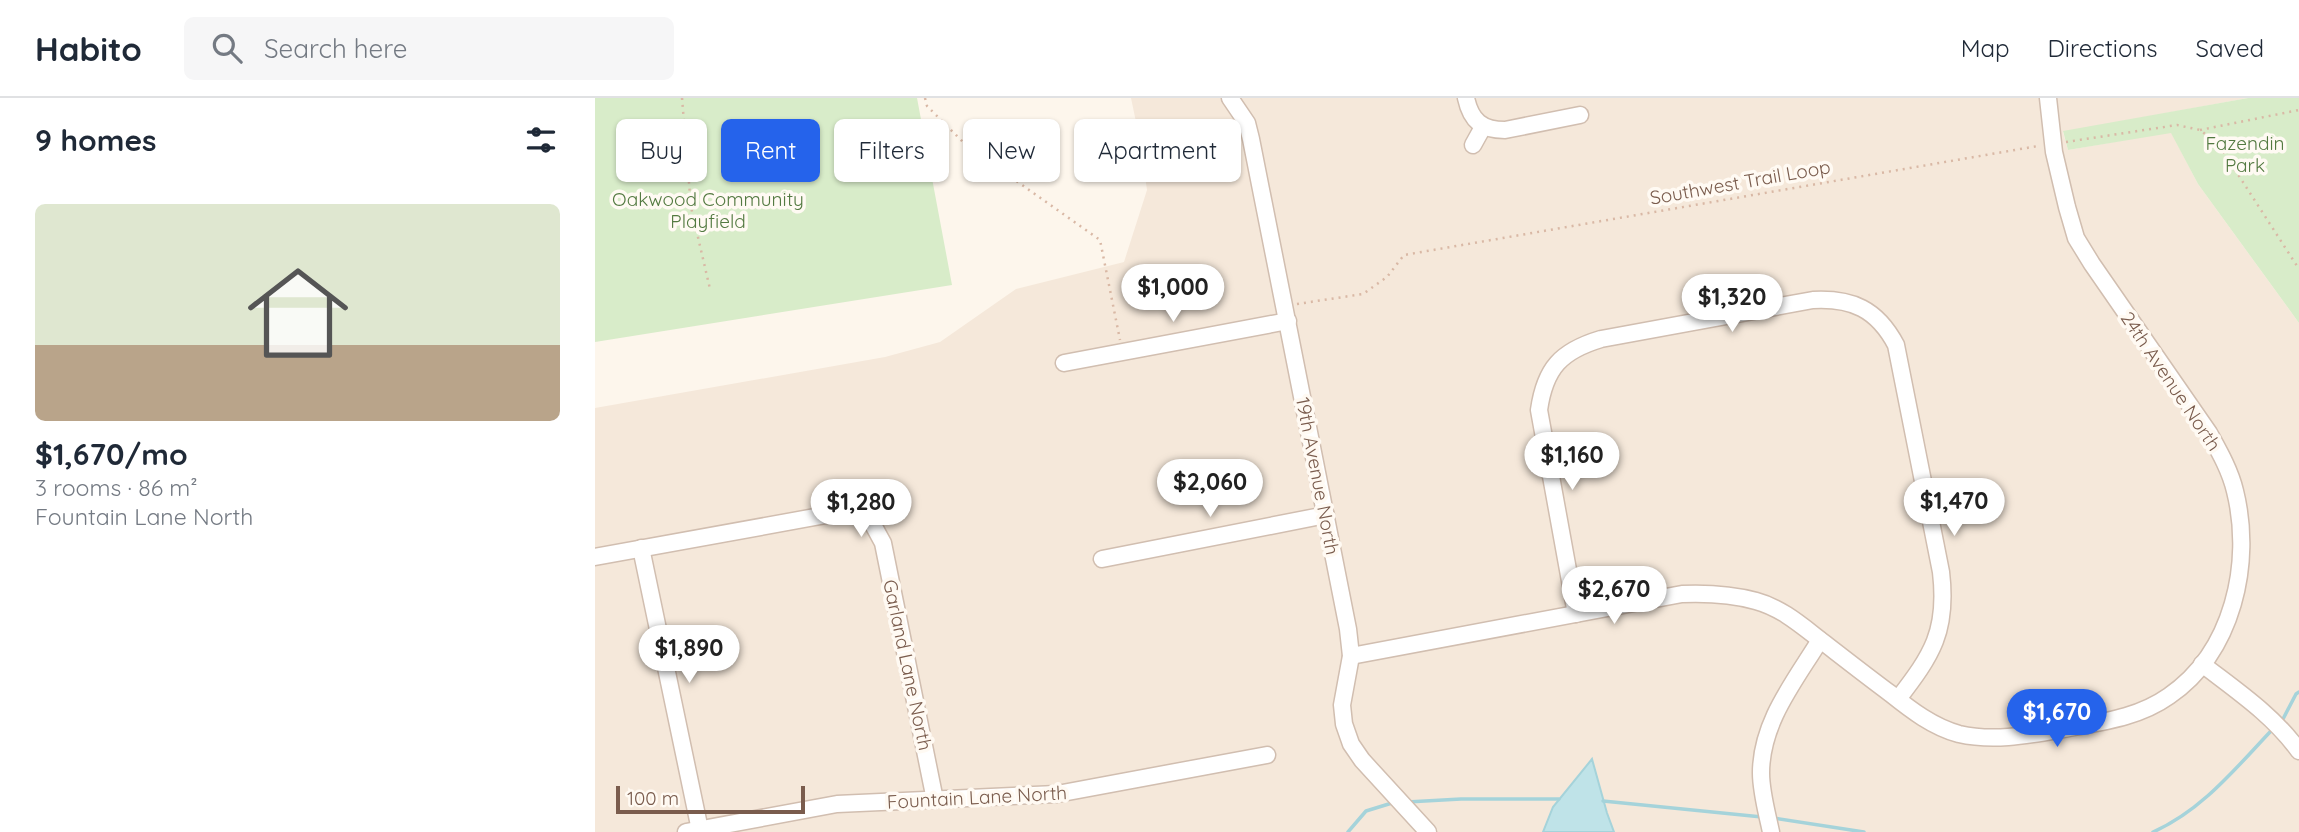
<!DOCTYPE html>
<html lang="en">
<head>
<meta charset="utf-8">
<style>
	body { margin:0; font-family:Quicksand,sans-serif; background:#f6f6f7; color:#1f2937; height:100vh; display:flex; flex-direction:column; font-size:26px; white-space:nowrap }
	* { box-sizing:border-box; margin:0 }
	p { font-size:23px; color:#747a83 }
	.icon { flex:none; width:38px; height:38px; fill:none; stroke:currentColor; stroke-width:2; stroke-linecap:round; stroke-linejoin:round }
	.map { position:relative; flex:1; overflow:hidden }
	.drawer { display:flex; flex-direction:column; background:#fff; width:595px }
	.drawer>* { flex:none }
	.hud { position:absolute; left:21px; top:21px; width:665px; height:63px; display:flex; gap:14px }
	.scale { position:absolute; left:21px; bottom:18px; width:189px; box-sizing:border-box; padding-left:7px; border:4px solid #7a5c4d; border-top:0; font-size:19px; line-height:24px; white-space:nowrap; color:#7a5c4d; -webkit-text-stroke:5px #fffaf3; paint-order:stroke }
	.price { position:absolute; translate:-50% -60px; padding:0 16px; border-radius:24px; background:#fff; color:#222; font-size:23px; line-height:46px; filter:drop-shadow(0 2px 4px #0008) }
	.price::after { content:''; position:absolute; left:50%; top:42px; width:21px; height:16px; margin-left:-10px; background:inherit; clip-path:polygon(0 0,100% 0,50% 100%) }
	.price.current { background:#2563eb; color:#fff }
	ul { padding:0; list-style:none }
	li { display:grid; align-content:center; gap:14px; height:371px; padding:0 35px }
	li span { display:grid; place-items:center; height:217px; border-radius:10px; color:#555 }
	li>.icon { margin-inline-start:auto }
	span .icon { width:126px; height:126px; fill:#fffc; stroke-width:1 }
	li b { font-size:30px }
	h2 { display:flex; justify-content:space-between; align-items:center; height:84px; padding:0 35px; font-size:30px }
	.chip { padding:0 24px; border-radius:10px; background:#fff; box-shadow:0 2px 5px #0004; font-size:24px; line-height:63px }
	.chip.current { background:#2563eb; color:#fff }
	header { display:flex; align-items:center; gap:42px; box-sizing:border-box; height:98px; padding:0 35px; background:#fff; border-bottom:2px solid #e0e1e3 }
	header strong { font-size:33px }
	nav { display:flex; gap:38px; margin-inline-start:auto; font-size:24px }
	.search { width:490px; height:63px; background:#f6f6f7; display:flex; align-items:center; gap:18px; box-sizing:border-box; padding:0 24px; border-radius:10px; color:#747a83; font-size:26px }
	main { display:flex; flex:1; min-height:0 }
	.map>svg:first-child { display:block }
	.residential { fill:#f5e8da }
	.green { fill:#d8ecc9 }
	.water { fill:#bfe3e8; stroke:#a5d3da; stroke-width:2 }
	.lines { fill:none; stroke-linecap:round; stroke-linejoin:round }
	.stream { stroke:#a5d3da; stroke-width:3.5 }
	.minor-casing { stroke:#d1beb0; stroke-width:19 }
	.path { stroke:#d9b8a5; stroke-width:2.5; stroke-dasharray:2 5; stroke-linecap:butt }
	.minor { stroke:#fff; stroke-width:16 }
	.labels { text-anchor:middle; stroke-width:7; stroke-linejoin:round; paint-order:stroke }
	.park-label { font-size:19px; fill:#537a41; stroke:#fffaf3 }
	.street-label { font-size:19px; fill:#7a5c4d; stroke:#fffaf3 }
</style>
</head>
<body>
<header>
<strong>Habito</strong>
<div class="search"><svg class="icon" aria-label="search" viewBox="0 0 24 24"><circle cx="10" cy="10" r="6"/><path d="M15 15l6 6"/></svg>Search here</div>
<nav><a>Map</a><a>Directions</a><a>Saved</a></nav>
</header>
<main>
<section class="drawer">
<h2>9 homes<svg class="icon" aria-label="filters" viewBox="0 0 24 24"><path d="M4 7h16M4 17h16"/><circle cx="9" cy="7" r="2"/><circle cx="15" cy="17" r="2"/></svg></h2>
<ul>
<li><span style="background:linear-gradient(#dfe7d0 65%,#b9a48a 0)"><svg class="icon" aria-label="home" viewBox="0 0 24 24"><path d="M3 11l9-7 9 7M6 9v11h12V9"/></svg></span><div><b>$1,670/mo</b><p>3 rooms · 86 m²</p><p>Fountain Lane North</p></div></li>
</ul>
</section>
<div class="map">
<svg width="1704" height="734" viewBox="0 0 1704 734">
	<rect width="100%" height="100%" fill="#fdf6ec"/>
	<!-- residential -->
	<polygon class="residential" points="536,0 1653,0 1468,34 1473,52 1576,34 1603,86 1704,225 1704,734 0,734 0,310 290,259 345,244 421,191 529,164 552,92 545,43"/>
	<!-- green -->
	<g class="green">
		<polygon points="0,0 322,0 357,187 0,244"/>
		<polygon points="1653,0 1704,0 1704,225 1603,86 1576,35 1473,52 1468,33"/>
	</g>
	<!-- water -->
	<polygon class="water" points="997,661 1012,715 1019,734 948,734 958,709"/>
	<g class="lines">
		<!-- stream -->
		<g class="stream">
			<polyline points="1688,621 1701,596 1704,594"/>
			<polyline points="1008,703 1167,719"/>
			<polyline points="812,704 866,701 964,701"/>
			<polyline points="1178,720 1269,734"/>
			<polyline points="753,734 771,713 797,705"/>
			<path d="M1558 734C1606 713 1640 671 1675 634"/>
		</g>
		<!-- minor casing -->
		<g class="minor-casing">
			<g id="minor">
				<polyline points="635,0 652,25 656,41 753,531 756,558 747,607 749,626 756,646 767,662 833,734"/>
				<path d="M871 0C876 23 887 32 910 32L985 17"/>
				<polyline points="878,47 888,29"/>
				<polyline points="469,265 693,223"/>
				<polyline points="46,450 105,732"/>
				<polyline points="0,459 253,413 276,423 288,445 340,702"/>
				<polyline points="507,461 731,417"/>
				<path d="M981 516 944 312C950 270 966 253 1006 241L1218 202C1257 200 1282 211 1301 247L1346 474C1353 533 1337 557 1303 601"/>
				<path d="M756 558 1087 496C1112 495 1136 496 1161 503 1187 510 1207 528 1228 544 1250 561 1273 579 1296 596 1316 612 1338 629 1364 636 1399 644 1434 637 1469 631 1506 624 1543 620 1574 598 1638 554 1658 465 1640 393 1635 372 1624 353 1614 335L1497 166 1481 140 1472 109 1459 54 1453 0"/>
				<path d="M1607 566C1642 593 1678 617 1704 653"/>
				<polyline points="91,734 242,706 462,696 672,657"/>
				<path d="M1176 734C1172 715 1166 694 1166 675 1166 624 1200 583 1225 542"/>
			</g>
		</g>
		<!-- path -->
		<g class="path">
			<polyline points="87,0 96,109 115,191"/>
			<polyline points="330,0 332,8 385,61 420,82 505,142 525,242"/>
			<polyline points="1605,32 1704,12"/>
			<polyline points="1471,44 1582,27 1605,32 1624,47 1704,171"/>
			<polyline points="702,206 768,196 792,179 809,157 1443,48"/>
		</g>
		<!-- minor -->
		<use href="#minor" class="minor"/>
	</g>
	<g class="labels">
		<!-- park labels -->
		<g class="park-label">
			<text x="1650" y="52">Fazendin<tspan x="1650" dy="22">Park</tspan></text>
			<text x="113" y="108">Oakwood Community<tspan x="113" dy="22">Playfield</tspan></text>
		</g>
		<!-- street labels -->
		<g class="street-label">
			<text transform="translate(1145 84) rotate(-10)" y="7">Southwest Trail Loop</text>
			<text transform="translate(1576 283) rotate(56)" y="7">24th Avenue North</text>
			<text transform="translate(723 378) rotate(79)" y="7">19th Avenue North</text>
			<text transform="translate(313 567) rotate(78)" y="7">Garland Lane North</text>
			<text transform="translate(382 699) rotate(-3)" y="7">Fountain Lane North</text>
		</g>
	</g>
</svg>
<div class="scale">100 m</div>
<b class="price" style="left:578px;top:226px">$1,000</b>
<b class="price" style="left:1137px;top:236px">$1,320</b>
<b class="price" style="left:977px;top:394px">$1,160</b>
<b class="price" style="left:615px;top:421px">$2,060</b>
<b class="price" style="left:1359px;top:440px">$1,470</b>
<b class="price" style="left:266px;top:441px">$1,280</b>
<b class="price" style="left:1019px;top:528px">$2,670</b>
<b class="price" style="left:94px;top:587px">$1,890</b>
<b class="price current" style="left:1462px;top:651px">$1,670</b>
<div class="hud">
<a class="chip">Buy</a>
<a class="chip current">Rent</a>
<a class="chip">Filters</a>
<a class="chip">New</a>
<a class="chip">Apartment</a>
</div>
</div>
</main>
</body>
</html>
